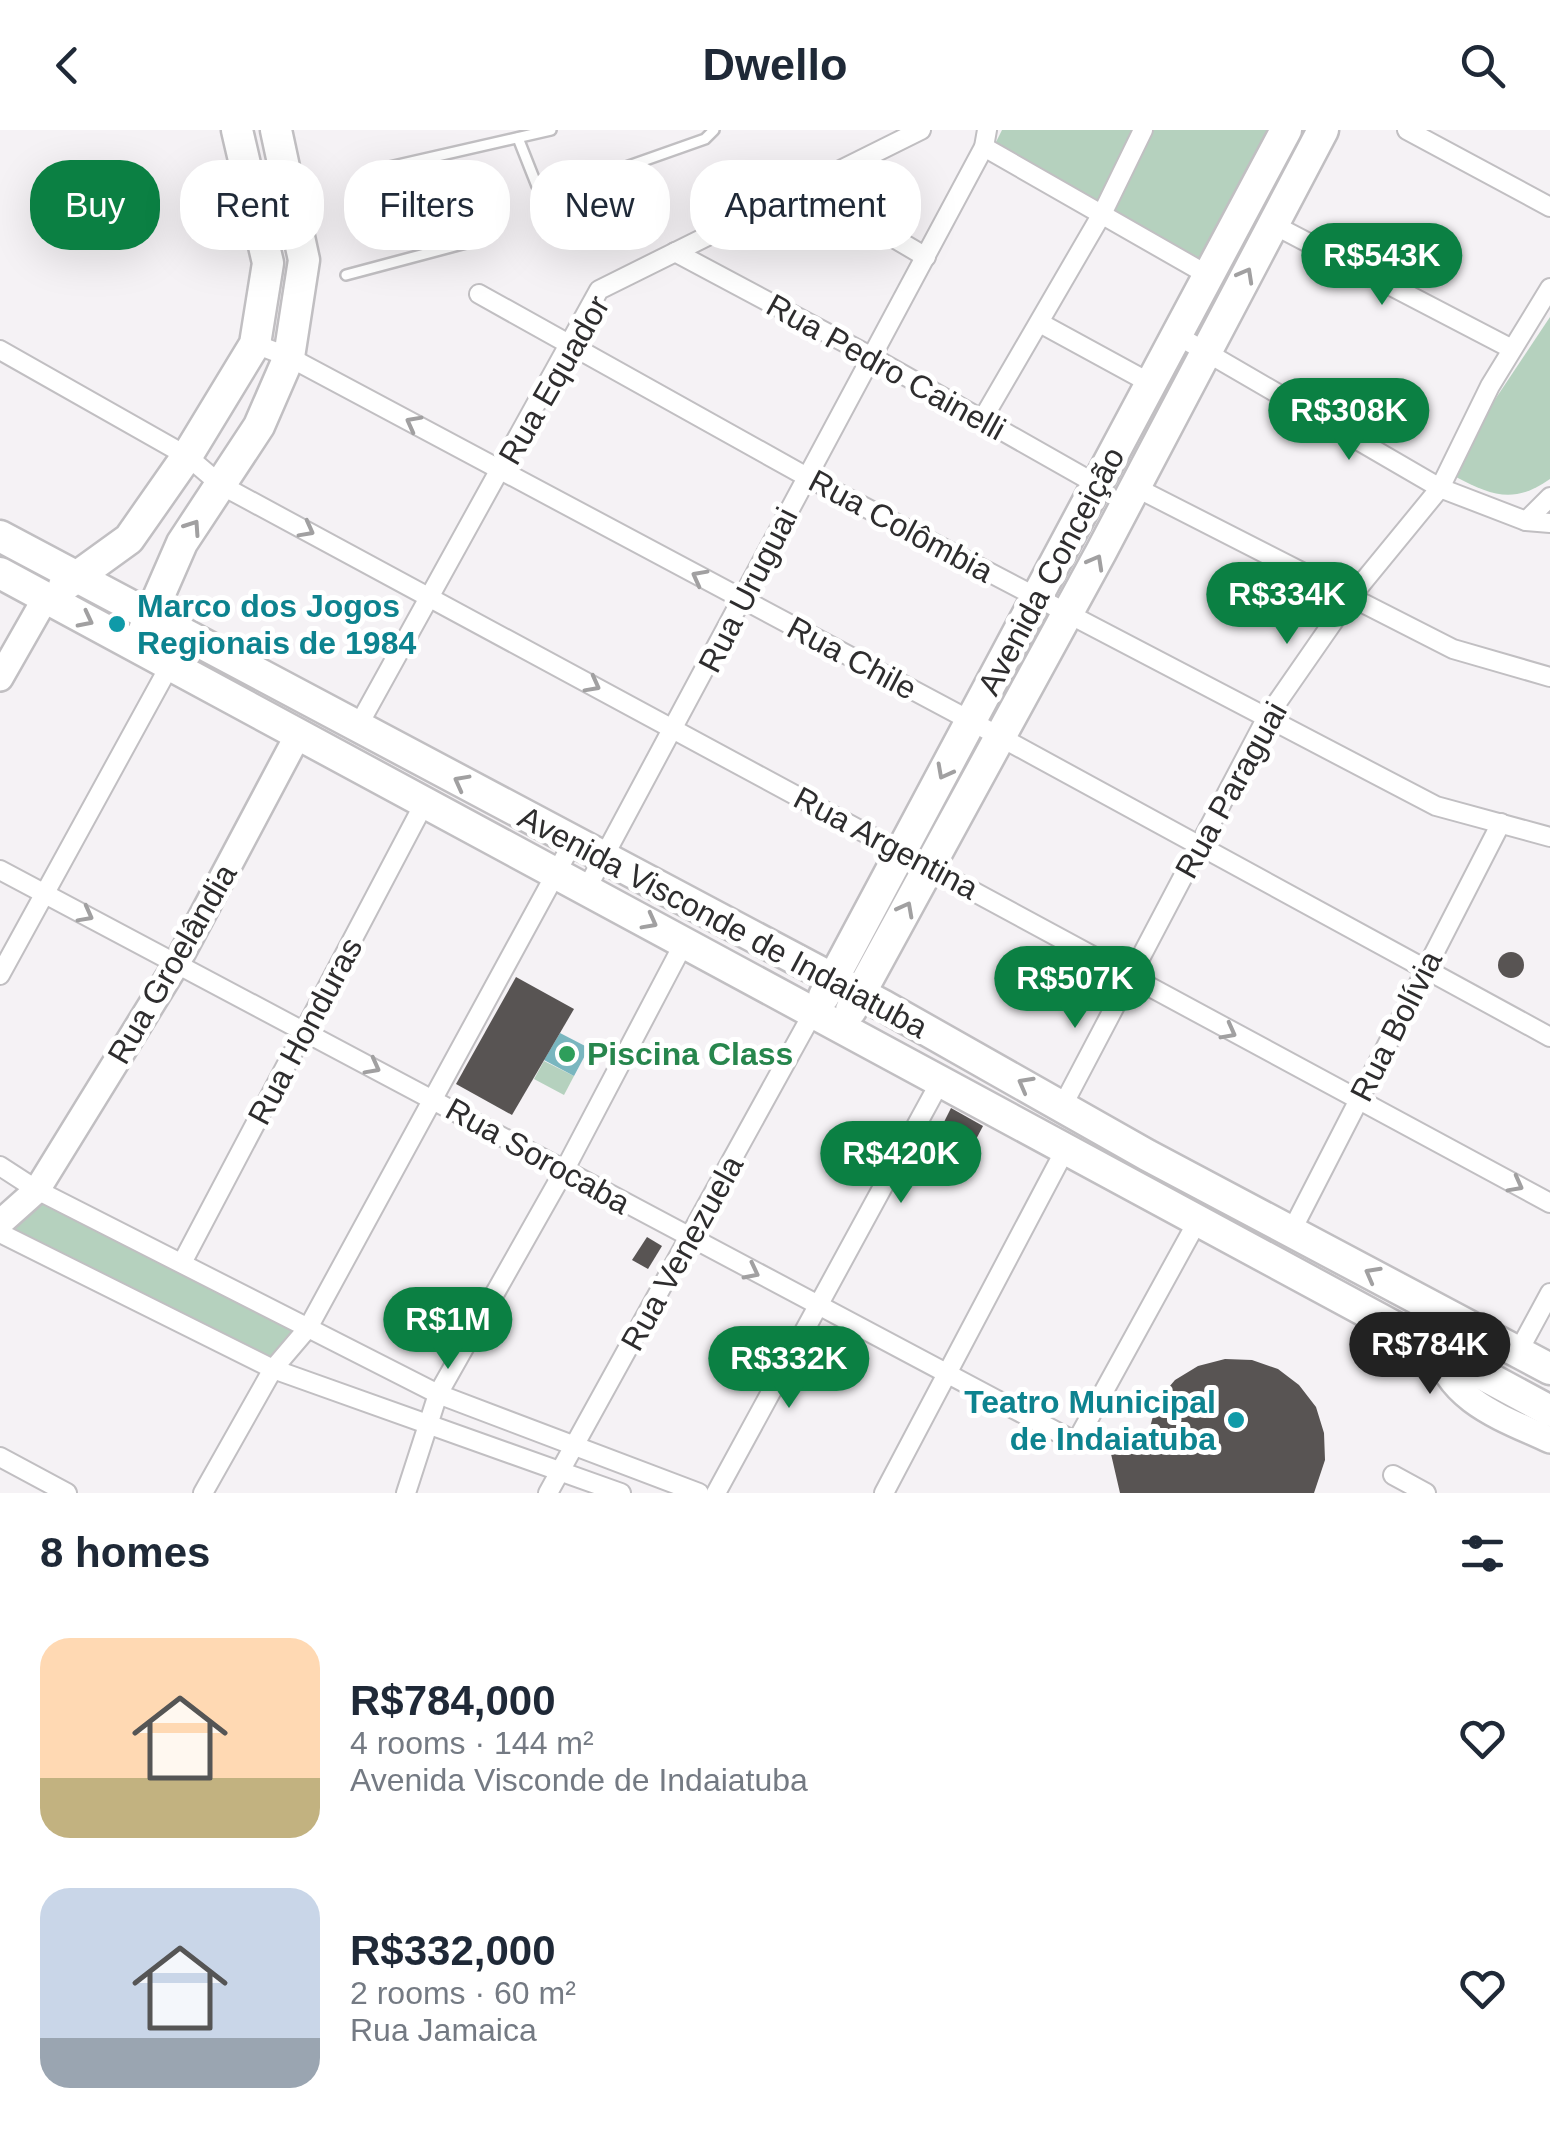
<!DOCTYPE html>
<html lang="en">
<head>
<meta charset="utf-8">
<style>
	body { margin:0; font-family:Arial,sans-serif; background:#f2f2f3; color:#1f2937; height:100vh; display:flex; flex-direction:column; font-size:38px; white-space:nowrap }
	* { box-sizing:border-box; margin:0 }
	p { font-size:32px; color:#747a83 }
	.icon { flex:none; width:55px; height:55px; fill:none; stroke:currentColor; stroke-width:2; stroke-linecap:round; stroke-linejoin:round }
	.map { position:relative; height:1363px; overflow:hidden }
	.panel { display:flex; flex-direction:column; background:#fff; flex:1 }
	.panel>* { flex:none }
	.top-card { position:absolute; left:30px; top:30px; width:1000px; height:90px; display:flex; gap:20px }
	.price { position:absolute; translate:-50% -85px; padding:0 22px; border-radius:35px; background:#0b8043; color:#fff; font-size:32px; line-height:65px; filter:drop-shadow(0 2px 5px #0008) }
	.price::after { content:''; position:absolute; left:50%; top:60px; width:30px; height:22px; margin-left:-15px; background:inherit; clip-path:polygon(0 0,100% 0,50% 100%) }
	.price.selected { background:#222; color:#fff }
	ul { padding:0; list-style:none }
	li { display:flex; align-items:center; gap:30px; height:250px; padding:0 40px }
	li span { display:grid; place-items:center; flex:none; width:280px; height:200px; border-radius:30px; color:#555 }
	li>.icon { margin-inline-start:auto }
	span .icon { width:120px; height:120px; fill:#fffc; stroke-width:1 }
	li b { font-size:42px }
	h2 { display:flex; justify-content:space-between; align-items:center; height:120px; padding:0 40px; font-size:42px }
	.pill { padding:0 35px; border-radius:40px; background:#fff; box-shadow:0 10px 40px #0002; font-size:35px; line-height:90px }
	.pill.selected { background:#0b8043; color:#fff }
	header { display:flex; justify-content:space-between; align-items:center; height:130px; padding:0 40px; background:#fff; font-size:45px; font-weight:800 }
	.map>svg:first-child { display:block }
	.green { fill:#b5d1be }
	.water { fill:#79b6bf }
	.building { fill:#585453 }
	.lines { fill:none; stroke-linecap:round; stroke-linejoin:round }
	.lane-casing { stroke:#c1bfc2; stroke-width:14 }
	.street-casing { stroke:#c1bfc2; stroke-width:22 }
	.secondary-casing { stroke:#c1bfc2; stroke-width:30 }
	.primary-casing { stroke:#c1bfc2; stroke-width:35 }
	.lane { stroke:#fff; stroke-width:9 }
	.street { stroke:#fff; stroke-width:18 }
	.secondary { stroke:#fff; stroke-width:25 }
	.primary { stroke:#fff; stroke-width:30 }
	.oneway { stroke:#a1a0a1 }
	.culture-dot { fill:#0f9aa8; stroke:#fff; stroke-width:4 }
	.leisure-dot { fill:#2e9e5b; stroke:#fff; stroke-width:4 }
	.labels { text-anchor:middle; stroke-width:10; stroke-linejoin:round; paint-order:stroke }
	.street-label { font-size:32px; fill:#2e2d2e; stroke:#fff }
	.culture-label { font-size:32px; font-weight:bold; fill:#0d838f; stroke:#fff; text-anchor:start }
	.leisure-label { font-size:32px; font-weight:bold; fill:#27864d; stroke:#fff; text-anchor:start }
</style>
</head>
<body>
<header><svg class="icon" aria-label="back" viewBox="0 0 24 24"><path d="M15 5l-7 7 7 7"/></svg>Dwello<svg class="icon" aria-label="search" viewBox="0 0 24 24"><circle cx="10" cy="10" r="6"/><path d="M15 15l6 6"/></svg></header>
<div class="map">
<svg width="1550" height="1363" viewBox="0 0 1550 1363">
	<rect width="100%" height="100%" fill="#f5f2f5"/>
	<!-- green -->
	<g class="green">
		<polygon points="1002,0 1274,0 1201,129 994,16"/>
		<path d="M1550 187V349C1515 374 1492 366 1456 347L1476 298Z"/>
		<polygon points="544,931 574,946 564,965 534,949"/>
		<polygon points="37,1060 308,1198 273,1239 0,1103"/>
	</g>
	<!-- water -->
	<polygon class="water" points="560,903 589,918 574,946 544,930"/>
	<!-- building -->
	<g class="building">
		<circle cx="1511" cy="835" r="13"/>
		<polygon points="516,847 574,879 512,985 456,954"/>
		<polygon points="951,978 983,996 960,1040 928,1024"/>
		<polygon points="647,1107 662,1116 648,1139 632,1130"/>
		<polygon points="1225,1229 1252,1230 1278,1239 1299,1255 1316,1277 1324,1303 1325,1330 1314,1363 1120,1363 1108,1311 1148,1305 1157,1271 1175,1250 1198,1236"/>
	</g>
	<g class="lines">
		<!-- lane casing -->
		<g class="lane-casing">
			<g id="lane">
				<polyline points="518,8 537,56 552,63 705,9 714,0"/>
				<polyline points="346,145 470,112 478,98 464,72 386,82 376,40 551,0"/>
			</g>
		</g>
		<!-- street casing -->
		<g class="street-casing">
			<g id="street">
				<polyline points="1407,0 1550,77"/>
				<polyline points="984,17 1206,144"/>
				<polyline points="807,57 926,127"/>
				<polyline points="1274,95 1512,219"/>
				<polyline points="675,122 872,227 1096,354"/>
				<polyline points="479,164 807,347 1436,676 1550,707"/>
				<polyline points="1040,193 1150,253"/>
				<polyline points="1175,204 1440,358 1526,391 1550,393"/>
				<polyline points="255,214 289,227 971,591 1550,907"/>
				<polyline points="0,220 187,326 221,355 1550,1073"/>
				<polyline points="982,290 1103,82 1143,0"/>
				<polyline points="1135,357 1453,519 1550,547"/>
				<polyline points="1526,391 1550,367"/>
				<polyline points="358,596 599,160 921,0"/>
				<polyline points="0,740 1076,1312 1197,1092"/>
				<polyline points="587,758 984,17 987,0"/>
				<polyline points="0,845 170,535"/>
				<polyline points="1063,975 1267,587 1349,469 1440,358 1490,256 1550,158"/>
				<polyline points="0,1036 37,1060 438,1264 699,1363"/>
				<polyline points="1292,1100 1501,693"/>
				<polyline points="0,1103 273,1239 621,1363"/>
				<polyline points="183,1131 426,670"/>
				<polyline points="1517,1224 1550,1163"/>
				<polyline points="0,1327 67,1363"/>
				<polyline points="1393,1345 1426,1363"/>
				<polyline points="203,1363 273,1239 308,1198 573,712"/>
				<polyline points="406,1363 438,1264 564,1041 685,811"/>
				<polyline points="548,1363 814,881"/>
				<polyline points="716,1363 940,952"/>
				<polyline points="884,1363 1064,1022"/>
			</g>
		</g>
		<!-- secondary casing -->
		<g class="secondary-casing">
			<g id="secondary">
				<polyline points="0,548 45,469"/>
				<polyline points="0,1093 37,1060 177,833 299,603"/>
				<path d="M1435 1215C1449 1272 1503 1288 1550 1310"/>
			</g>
		</g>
		<!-- primary casing -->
		<g class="primary-casing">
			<g id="primary">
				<polyline points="0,406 884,876 1147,1025 1550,1239"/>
				<polyline points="0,443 1550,1281"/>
				<polyline points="64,456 129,409 187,326 255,214 268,133 237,0"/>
				<polyline points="144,500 182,413 259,296 289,227 304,130 276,0"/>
				<polyline points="824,866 1286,0"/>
				<polyline points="851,880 1101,422 1323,0"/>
			</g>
		</g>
		<!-- lane -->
		<use href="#lane" class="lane"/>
		<!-- street -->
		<use href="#street" class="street"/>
		<!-- secondary -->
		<use href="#secondary" class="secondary"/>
		<!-- primary -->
		<use href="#primary" class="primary"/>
	</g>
	<!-- one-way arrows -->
	<defs><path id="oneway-chevron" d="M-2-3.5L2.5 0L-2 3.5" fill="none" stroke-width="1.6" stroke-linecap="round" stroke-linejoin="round" transform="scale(2.5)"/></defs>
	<g class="oneway">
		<use href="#oneway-chevron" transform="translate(1246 145) rotate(-61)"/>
		<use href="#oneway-chevron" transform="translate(413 293) rotate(-152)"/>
		<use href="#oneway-chevron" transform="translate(193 397) rotate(-56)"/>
		<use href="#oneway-chevron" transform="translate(307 400) rotate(28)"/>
		<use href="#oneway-chevron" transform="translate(1096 432) rotate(-61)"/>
		<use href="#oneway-chevron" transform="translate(699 447) rotate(-152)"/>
		<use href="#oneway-chevron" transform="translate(86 490) rotate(27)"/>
		<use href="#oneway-chevron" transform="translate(593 555) rotate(28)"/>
		<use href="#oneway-chevron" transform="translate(944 642) rotate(118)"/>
		<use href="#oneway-chevron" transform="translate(461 652) rotate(-152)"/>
		<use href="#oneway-chevron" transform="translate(906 779) rotate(-62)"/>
		<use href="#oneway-chevron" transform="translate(86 785) rotate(28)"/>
		<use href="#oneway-chevron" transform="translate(650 792) rotate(28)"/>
		<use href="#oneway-chevron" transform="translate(1229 902) rotate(28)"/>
		<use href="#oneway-chevron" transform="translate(373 937) rotate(28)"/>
		<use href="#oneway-chevron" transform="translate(1025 954) rotate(-151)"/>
		<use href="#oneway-chevron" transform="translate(1516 1055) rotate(28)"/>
		<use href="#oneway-chevron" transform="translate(752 1142) rotate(27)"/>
		<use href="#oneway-chevron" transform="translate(1372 1144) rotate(-151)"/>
	</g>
	<!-- markers -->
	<g class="culture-dot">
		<circle cx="117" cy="494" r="10"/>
		<circle cx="1236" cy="1290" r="10"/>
	</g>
	<circle class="leisure-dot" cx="567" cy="924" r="10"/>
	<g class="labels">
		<!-- street labels -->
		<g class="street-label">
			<text transform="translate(886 237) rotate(29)" y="11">Rua Pedro Cainelli</text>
			<text transform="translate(554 250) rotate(-60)" y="11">Rua Equador</text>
			<text transform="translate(901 396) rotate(28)" y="11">Rua Colômbia</text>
			<text transform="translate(1051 441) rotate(-62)" y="11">Avenida Conceição</text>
			<text transform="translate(748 460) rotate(-63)" y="11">Rua Uruguai</text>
			<text transform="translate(852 528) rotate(28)" y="11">Rua Chile</text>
			<text transform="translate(1231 660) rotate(-61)" y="11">Rua Paraguai</text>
			<text transform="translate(886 713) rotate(28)" y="11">Rua Argentina</text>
			<text transform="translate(723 792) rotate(28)" y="11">Avenida Visconde de Indaiatuba</text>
			<text transform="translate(172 834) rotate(-60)" y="11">Rua Groelândia</text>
			<text transform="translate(1396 896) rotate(-63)" y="11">Rua Bolívia</text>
			<text transform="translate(305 901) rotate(-62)" y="11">Rua Honduras</text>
			<text transform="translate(538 1026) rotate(29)" y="11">Rua Sorocaba</text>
			<text transform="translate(682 1123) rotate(-61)" y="11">Rua Venezuela</text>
		</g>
		<!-- culture labels -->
		<g class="culture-label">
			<text x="137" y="487">Marco dos Jogos<tspan x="137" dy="37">Regionais de 1984</tspan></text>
			<text x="1216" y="1283" text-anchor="end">Teatro Municipal<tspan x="1216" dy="37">de Indaiatuba</tspan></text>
		</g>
		<!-- leisure labels -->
		<g class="leisure-label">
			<text x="587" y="935">Piscina Class</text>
		</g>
	</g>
</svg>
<b class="price" style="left:1382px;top:178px">R$543K</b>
<b class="price" style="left:1349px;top:333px">R$308K</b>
<b class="price" style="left:1287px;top:517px">R$334K</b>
<b class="price" style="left:1075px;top:901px">R$507K</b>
<b class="price" style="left:901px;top:1076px">R$420K</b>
<b class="price" style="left:448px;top:1242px">R$1M</b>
<b class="price selected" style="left:1430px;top:1267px">R$784K</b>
<b class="price" style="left:789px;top:1281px">R$332K</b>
<div class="top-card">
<a class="pill selected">Buy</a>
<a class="pill">Rent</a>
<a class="pill">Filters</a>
<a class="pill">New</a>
<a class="pill">Apartment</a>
</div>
</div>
<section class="panel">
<h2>8 homes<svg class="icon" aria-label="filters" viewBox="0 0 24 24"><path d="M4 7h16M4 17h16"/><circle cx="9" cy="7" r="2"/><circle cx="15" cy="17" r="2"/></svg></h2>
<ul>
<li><span style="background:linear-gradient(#ffd9b3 70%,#c2b280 0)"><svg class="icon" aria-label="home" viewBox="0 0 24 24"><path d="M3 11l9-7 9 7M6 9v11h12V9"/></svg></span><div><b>R$784,000</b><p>4 rooms · 144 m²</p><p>Avenida Visconde de Indaiatuba</p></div><svg class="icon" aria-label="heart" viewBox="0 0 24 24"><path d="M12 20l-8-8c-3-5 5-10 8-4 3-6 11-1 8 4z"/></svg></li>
<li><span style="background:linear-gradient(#c9d6e8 75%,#9aa5b1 0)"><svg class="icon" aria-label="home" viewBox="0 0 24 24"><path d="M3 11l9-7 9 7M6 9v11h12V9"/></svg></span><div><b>R$332,000</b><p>2 rooms · 60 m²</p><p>Rua Jamaica</p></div><svg class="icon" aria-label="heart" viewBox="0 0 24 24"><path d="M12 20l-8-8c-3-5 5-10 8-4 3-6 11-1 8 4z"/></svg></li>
</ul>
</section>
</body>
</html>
